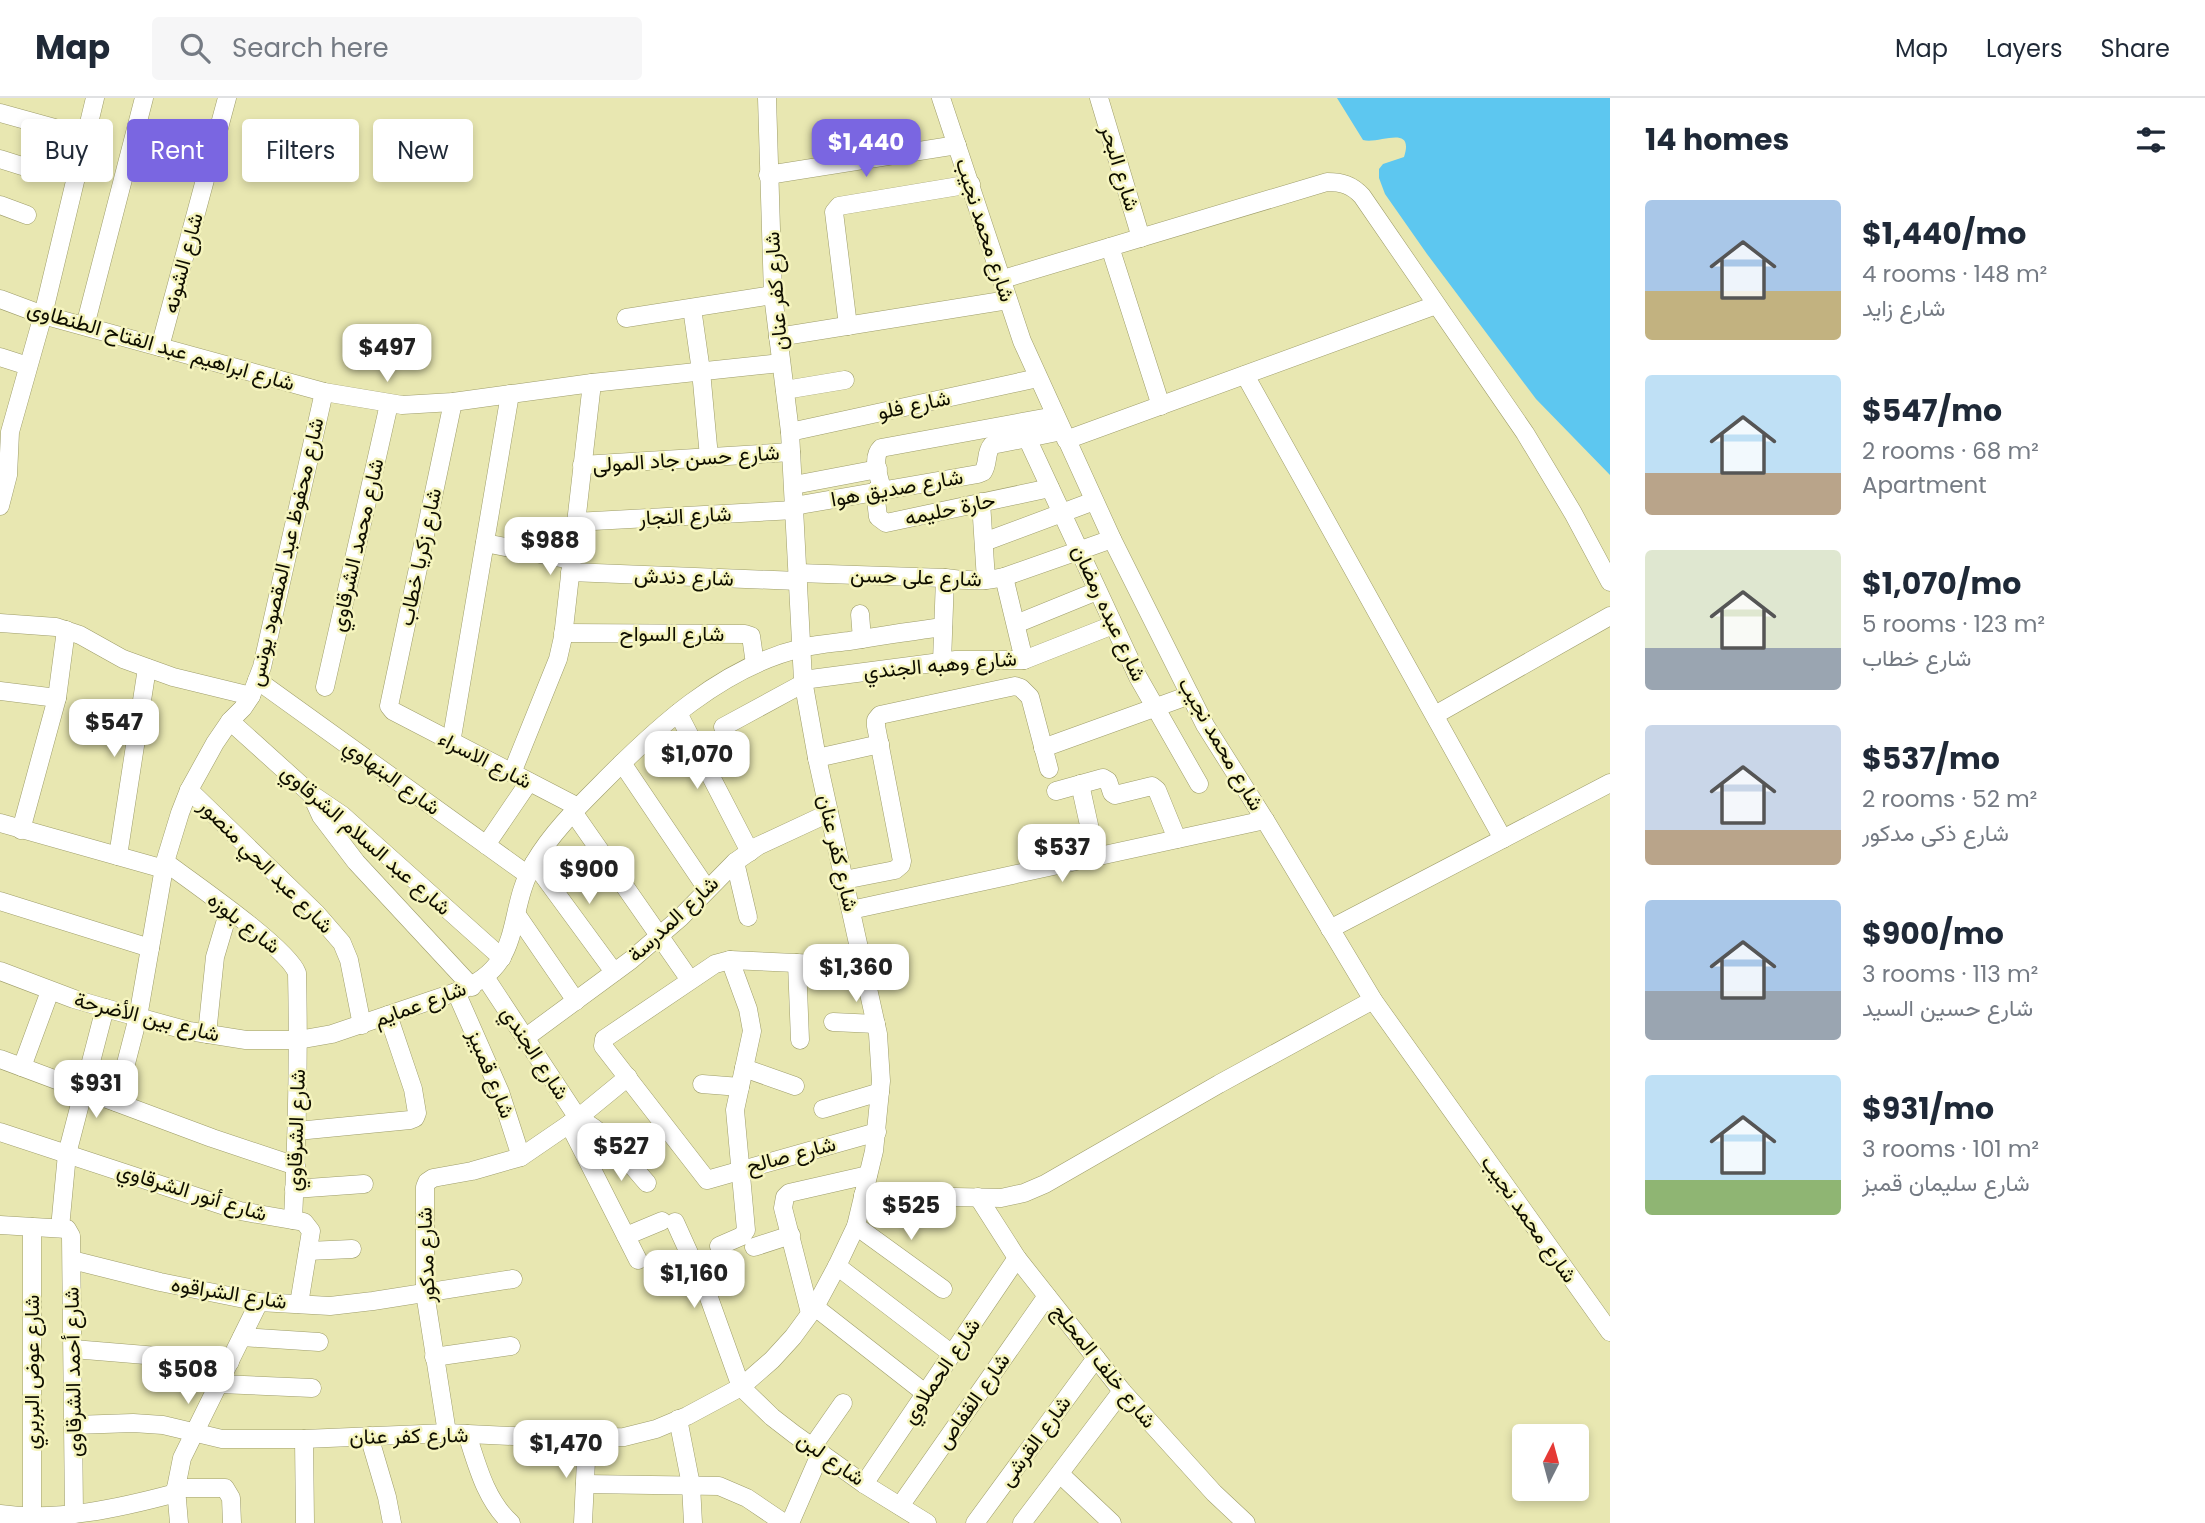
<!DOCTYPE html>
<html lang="en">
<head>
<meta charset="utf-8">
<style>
	body { margin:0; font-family:Poppins,Vazirmatn,sans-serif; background:#f6f6f7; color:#1f2937; height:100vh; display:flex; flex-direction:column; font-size:26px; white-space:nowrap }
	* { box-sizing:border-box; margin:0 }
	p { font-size:23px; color:#747a83 }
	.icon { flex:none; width:38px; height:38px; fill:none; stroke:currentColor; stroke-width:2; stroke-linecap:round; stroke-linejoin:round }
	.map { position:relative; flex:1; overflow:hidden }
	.details { display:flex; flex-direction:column; background:#fff; width:595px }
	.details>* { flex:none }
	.guide { position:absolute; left:21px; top:21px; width:665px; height:63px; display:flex; gap:14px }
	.needle { width:46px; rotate:6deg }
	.controls { position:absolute; left:1512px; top:1326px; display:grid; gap:14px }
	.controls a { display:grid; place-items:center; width:77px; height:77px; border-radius:7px; background:#fff; box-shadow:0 4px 10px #0003; font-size:35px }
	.price { position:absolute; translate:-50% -60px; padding:0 16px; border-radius:14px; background:#fff; color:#222; font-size:23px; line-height:46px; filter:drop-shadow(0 2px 4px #0008) }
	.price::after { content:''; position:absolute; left:50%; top:42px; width:21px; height:16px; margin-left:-10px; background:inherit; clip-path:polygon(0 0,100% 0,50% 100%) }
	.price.on { background:#7a66e1; color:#fff }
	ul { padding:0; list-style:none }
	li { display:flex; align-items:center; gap:21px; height:175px; padding:0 35px }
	li span { display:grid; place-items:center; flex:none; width:196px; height:140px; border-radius:7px; color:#555 }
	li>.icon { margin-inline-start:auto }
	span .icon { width:84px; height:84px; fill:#fffc; stroke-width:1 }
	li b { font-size:30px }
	h2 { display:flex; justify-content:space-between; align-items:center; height:84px; padding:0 35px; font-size:30px }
	.chip { padding:0 24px; border-radius:7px; background:#fff; box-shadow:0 4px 10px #0003; font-size:24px; line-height:63px }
	.chip.on { background:#7a66e1; color:#fff }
	header { display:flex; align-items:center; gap:42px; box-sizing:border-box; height:98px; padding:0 35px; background:#fff; border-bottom:2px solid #e0e1e3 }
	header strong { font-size:33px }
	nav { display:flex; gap:38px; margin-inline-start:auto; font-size:24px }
	.search { width:490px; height:63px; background:#f6f6f7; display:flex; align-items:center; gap:18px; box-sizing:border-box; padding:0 24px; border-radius:7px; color:#747a83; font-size:26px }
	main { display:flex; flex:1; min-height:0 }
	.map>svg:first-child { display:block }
	.water { fill:#5dc7f0 }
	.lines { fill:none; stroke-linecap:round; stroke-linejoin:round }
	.minor-casing { stroke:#9e9d6a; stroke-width:19 }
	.minor { stroke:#fff; stroke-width:18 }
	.labels { text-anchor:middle; stroke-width:5; stroke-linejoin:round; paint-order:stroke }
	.street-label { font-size:21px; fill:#0f0e00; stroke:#f5f4be }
</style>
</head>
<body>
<header>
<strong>Map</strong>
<div class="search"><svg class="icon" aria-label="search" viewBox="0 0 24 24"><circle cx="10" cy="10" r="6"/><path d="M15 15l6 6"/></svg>Search here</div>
<nav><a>Map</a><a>Layers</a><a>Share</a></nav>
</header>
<main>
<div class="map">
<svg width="1610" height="1425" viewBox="0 0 1610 1425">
	<rect width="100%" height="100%" fill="#e8e7b1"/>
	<!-- water -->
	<path class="water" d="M1337 0H1610V377L1536 301 1427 156 1385 96 1379 80V71L1383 66 1404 59C1415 25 1378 47 1363 42Z"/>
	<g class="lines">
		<!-- minor casing -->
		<g class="minor-casing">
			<g id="minor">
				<polyline points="941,0 1022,243 1112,441 1205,627 1265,722 1373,902 1610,1234"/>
				<polyline points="1099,0 1141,140"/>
				<polyline points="0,15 87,39"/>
				<polyline points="0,61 38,73"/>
				<polyline points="768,77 957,47"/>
				<polyline points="0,107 27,117"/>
				<polyline points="1110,149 1161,308"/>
				<path d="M1003 181 1327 84C1342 84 1352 87 1362 98L1525 335 1573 415 1610 484"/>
				<polyline points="0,201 43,217 324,294 402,307 453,304 592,285 781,265"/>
				<polyline points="692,210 701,273 709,359"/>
				<polyline points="626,220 773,197"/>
				<polyline points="85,228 144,0"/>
				<polyline points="848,228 834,114 839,108 971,86"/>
				<polyline points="778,239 1008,202"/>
				<polyline points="160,249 227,0"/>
				<polyline points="0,259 28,268"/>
				<polyline points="1245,277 1503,741"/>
				<polyline points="785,292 845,282"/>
				<polyline points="453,304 389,608 393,613 578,709"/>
				<polyline points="790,334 1038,280"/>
				<polyline points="1027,340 1138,579 1199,686"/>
				<polyline points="1066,342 1436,207"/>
				<polyline points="582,367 791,354"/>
				<polyline points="794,387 878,371"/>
				<path d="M882 391C879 378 871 360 881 350L1055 318"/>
				<polyline points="875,393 878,419 886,425 1050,390"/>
				<polyline points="981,404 986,482"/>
				<polyline points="0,408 8,377 10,334 43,217 95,0"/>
				<path d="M794 408 978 376 983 374C989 365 985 355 992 347L1062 333"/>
				<polyline points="575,424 795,412"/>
				<polyline points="984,444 1094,403"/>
				<polyline points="485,445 571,462"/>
				<polyline points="570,474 798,483"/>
				<path d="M798 475 945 480C965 483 984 484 1004 479L1112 441"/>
				<polyline points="1004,479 1024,562"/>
				<polyline points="860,516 862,541"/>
				<polyline points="0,525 56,529 80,537 123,561 173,579 251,598"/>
				<polyline points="1016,526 1097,493"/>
				<polyline points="563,535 745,536 751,538 755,566"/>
				<polyline points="942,564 945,480"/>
				<polyline points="257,582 528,777"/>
				<polyline points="803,582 956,562 1024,562 1113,527"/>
				<polyline points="325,589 389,306"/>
				<polyline points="0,593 57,600"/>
				<polyline points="678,615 750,754"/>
				<polyline points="1435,617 1610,518"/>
				<polyline points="230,623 311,696 342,717 502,860"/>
				<polyline points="723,629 804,585"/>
				<polyline points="451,645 510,296"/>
				<polyline points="1043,650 1190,597"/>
				<polyline points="817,660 880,646"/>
				<polyline points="622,665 707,791"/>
				<polyline points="512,675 558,561 563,539 592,285"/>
				<polyline points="1080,686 1096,759"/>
				<polyline points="189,692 316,815 342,845 349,862 362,927"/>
				<polyline points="1056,693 1103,680 1108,683 1112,695 1115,697 1152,688 1157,692 1177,741"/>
				<polyline points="311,696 321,718 356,764 472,889"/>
				<polyline points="573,714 690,882"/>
				<polyline points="0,725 164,771"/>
				<polyline points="21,732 57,600 66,532"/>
				<polyline points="486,747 529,684"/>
				<polyline points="118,758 147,570"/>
				<path d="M165 764C192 784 288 850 297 875 299 958 297 1040 293 1122"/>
				<polyline points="735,764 748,819"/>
				<polyline points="534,765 614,874"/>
				<polyline points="844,782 895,772 901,767 902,763 876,628 876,622 880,617 1015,588 1021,590 1030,599 1049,671"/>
				<polyline points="0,803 150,850"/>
				<polyline points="851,812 1265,722"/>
				<polyline points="517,817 576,903"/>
				<polyline points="1330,831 1610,685"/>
				<polyline points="797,865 800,942"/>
				<polyline points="863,868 730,862 715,866 604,941 603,948 707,1082 877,1034"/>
				<path d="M0 873 74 901 105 910 189 933 246 942H298L332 936 456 894C527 868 504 816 534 765 551 736 575 712 599 688 655 631 721 569 802 550 817 546 833 545 849 543 880 538 912 533 943 529"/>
				<path d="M485 879 578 1020C607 1035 626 1061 647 1085"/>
				<polyline points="456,894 500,994 521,1059"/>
				<polyline points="833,924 876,926"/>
				<polyline points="207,936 215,859 229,812"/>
				<polyline points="525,940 631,862 680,820 735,764 758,748 829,715"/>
				<polyline points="0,961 212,1040 296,1068"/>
				<polyline points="22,969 50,893"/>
				<polyline points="744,970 795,988"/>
				<polyline points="702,986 740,989"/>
				<polyline points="116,1004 138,919 165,764 180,715 189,692 215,645 230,623 243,610 251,598 262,569 324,294"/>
				<polyline points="823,1011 880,994"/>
				<polyline points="569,1026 638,1162"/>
				<polyline points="297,1033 410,1022 415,1020 417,1015 413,991 388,917"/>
				<polyline points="0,1034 240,1113 304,1124 311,1133 299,1206"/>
				<polyline points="294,1091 364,1086"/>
				<polyline points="863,1097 1001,1100 1024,1095 1045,1086 1219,986 1373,902"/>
				<polyline points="978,1099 1017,1160 1122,1293 1214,1395 1246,1425"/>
				<polyline points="675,1124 708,1197 741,1289 772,1319 794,1336 864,1386 927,1425"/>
				<polyline points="0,1127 67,1131 71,1138 74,1416"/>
				<polyline points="856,1128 943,1191"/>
				<polyline points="32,1129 32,1419"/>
				<polyline points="60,1130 67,1056 105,910"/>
				<polyline points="626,1138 662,1123"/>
				<polyline points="719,1148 742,1138 746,1132 735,1012 752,933 748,911 730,862"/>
				<polyline points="754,1149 791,1137"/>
				<polyline points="308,1153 352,1151"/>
				<polyline points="72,1162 160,1184 259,1204 330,1208 373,1203 513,1181"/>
				<polyline points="837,1168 952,1256"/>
				<polyline points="815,1209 925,1295"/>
				<polyline points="810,1215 783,1110 785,1099 789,1095 868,1077"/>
				<polyline points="242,1239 319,1244"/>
				<polyline points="73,1251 230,1264"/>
				<polyline points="434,1259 511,1248"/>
				<polyline points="220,1286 312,1290"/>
				<polyline points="678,1321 691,1387 693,1425"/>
				<polyline points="74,1327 133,1325 163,1327 222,1341 304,1341 447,1335 575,1341 624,1339 656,1331 687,1318 741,1289 772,1262 793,1239 815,1209 837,1168 856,1128 874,1053 881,983 878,936 817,660 803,582 790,334 773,197 767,0"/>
				<polyline points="447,1335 425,1195 425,1089 427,1084 433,1080 472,1073 521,1059 578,1020 628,979"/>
				<path d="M467 1336C477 1367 486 1403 511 1425"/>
				<polyline points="369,1338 387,1399 392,1425"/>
				<polyline points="304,1341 305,1425"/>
				<polyline points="813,1348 843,1305"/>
				<polyline points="1060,1376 1112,1425"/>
				<polyline points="585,1386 719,1388 747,1400 784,1425"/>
				<polyline points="864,1386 1017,1160"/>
				<polyline points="176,1390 225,1390 231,1400 232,1425"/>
				<polyline points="900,1408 1047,1198"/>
				<path d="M0 1416C58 1424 120 1410 176 1395"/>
				<polyline points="179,1425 176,1390 182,1360 259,1204"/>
				<polyline points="583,1425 587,1341"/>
				<polyline points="790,1425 821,1354"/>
				<polyline points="975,1425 1096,1260"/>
				<polyline points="1022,1425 1122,1293"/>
			</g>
		</g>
		<!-- minor -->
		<use href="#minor" class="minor"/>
	</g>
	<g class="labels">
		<!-- street labels -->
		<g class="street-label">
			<text transform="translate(1120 70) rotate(73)" y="7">شارع البحر</text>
			<text transform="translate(985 132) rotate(72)" y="7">شارع محمد نجيب</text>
			<text transform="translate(183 165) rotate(-75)" y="7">شارع الشونه</text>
			<text transform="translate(776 193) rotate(-94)" y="7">شارع كفر عنان</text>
			<text transform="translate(161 248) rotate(16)" y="7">شارع ابراهيم عبد الفتاح الطنطاوى</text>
			<text transform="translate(914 307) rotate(-12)" y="7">شارع فلو</text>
			<text transform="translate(686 361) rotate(-4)" y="7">شارع حسن جاد المولى</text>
			<text transform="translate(897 390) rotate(-10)" y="7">شارع صديق هوا</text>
			<text transform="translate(950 411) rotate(-12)" y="7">حارة حليمه</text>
			<text transform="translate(685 418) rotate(-3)" y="7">شارع النجار</text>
			<text transform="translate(357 447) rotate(-77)" y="7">شارع محمد الشرقاوي</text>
			<text transform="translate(286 454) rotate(-77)" y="7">شارع محفوظ عبد المقصود يونس</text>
			<text transform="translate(420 459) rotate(-78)" y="7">شارع زكريا خطاب</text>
			<text transform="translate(684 479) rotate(2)" y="7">شارع دندش</text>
			<text transform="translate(916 479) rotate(2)" y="7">شارع على حسن</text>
			<text transform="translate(1109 515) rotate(65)" y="7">شارع عبده رمضان</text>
			<text x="672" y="543">شارع السواح</text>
			<text transform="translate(940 567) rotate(-5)" y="7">شارع وهبه الجندي</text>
			<text transform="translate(1221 646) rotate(60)" y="7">شارع محمد نجيب</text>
			<text transform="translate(485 662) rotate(27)" y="7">شارع الاسراء</text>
			<text transform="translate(392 679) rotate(36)" y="7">شارع البنهاوي</text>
			<text transform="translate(366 742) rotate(41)" y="7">شارع عبد السلام الشرقاوي</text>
			<text transform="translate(838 755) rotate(77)" y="7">شارع كفر عنان</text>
			<text transform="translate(266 768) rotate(45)" y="7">شارع عبد الحي منصور</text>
			<text transform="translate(673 821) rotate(-43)" y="7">شارع المدرسة</text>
			<text transform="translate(244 825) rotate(38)" y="7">شارع بلوزه</text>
			<text transform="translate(420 906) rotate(-20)" y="7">شارع عمايم</text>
			<text transform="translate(147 919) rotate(14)" y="7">شارع بين الأضرحة</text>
			<text transform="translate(535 955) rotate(57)" y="7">شارع الجندي</text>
			<text transform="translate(491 976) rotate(68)" y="7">شارع قمبيز</text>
			<text transform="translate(296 1032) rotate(-88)" y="7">شارع الشرقاوي</text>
			<text transform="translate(791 1057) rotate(-15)" y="7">شارع صالح</text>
			<text transform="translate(192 1094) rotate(17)" y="7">شارع أنور الشرقاوي</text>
			<text transform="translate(1529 1121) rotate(55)" y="7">شارع محمد نجيب</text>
			<text transform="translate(426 1157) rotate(-92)" y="7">شارع مدكور</text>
			<text transform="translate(229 1195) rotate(9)" y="7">شارع الشراقوه</text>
			<text transform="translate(1104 1268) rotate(51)" y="7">شارع خلف المحلج</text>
			<text transform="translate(941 1273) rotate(-56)" y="7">شارع الحملاوي</text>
			<text transform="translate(32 1274) rotate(-90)" y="7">شارع عوض البربري</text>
			<text transform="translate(73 1274) rotate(-91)" y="7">شارع أحمد الشرقاوى</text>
			<text transform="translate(973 1303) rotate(-55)" y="7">شارع القفاص</text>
			<text transform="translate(409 1338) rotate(-1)" y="7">شارع كفر عنان</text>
			<text transform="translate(1035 1343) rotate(-54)" y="7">شارع القرشى</text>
			<text transform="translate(831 1361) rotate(35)" y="7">شارع لبن</text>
		</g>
	</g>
</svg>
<div class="controls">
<a><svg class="needle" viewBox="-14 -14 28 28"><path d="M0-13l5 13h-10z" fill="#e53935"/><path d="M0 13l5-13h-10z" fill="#747a83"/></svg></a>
</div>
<b class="price on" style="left:866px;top:81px">$1,440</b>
<b class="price" style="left:387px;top:286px">$497</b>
<b class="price" style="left:550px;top:479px">$988</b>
<b class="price" style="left:114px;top:661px">$547</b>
<b class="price" style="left:697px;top:693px">$1,070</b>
<b class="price" style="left:1062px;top:786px">$537</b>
<b class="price" style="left:589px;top:808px">$900</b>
<b class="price" style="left:856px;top:906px">$1,360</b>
<b class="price" style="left:96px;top:1022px">$931</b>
<b class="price" style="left:621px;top:1085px">$527</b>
<b class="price" style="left:911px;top:1144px">$525</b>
<b class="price" style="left:694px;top:1212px">$1,160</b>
<b class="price" style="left:188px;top:1308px">$508</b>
<b class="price" style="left:566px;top:1382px">$1,470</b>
<div class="guide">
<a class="chip">Buy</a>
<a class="chip on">Rent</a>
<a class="chip">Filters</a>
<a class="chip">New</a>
</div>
</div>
<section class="details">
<h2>14 homes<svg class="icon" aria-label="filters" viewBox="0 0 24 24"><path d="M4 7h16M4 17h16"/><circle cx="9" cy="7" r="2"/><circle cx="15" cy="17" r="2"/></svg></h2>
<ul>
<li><span style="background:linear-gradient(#a9c7e8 65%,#c2b280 0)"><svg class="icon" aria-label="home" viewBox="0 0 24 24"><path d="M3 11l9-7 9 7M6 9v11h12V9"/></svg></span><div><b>$1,440/mo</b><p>4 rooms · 148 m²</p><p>شارع زايد</p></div></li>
<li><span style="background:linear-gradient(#bfe0f5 70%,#b9a48a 0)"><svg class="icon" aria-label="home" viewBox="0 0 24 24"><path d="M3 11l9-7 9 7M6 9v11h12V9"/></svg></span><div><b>$547/mo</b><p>2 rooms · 68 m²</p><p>Apartment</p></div></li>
<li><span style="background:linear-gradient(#dfe7d0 70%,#9aa5b1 0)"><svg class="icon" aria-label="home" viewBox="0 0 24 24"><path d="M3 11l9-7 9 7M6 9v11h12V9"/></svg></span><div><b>$1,070/mo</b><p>5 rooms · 123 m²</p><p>شارع خطاب</p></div></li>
<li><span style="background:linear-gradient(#c9d6e8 75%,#b9a48a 0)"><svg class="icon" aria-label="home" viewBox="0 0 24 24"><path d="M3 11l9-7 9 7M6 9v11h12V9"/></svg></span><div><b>$537/mo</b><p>2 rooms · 52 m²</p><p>شارع ذكى مدكور</p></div></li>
<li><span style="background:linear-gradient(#a9c7e8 65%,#9aa5b1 0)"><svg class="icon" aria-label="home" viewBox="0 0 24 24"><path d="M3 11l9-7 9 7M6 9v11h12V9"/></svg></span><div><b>$900/mo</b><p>3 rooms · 113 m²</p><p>شارع حسين السيد</p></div></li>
<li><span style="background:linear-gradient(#bfe0f5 75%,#8fb573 0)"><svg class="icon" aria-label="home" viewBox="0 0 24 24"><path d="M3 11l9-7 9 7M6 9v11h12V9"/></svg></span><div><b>$931/mo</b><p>3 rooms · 101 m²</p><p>شارع سليمان قمبز</p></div></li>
</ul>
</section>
</main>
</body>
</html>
